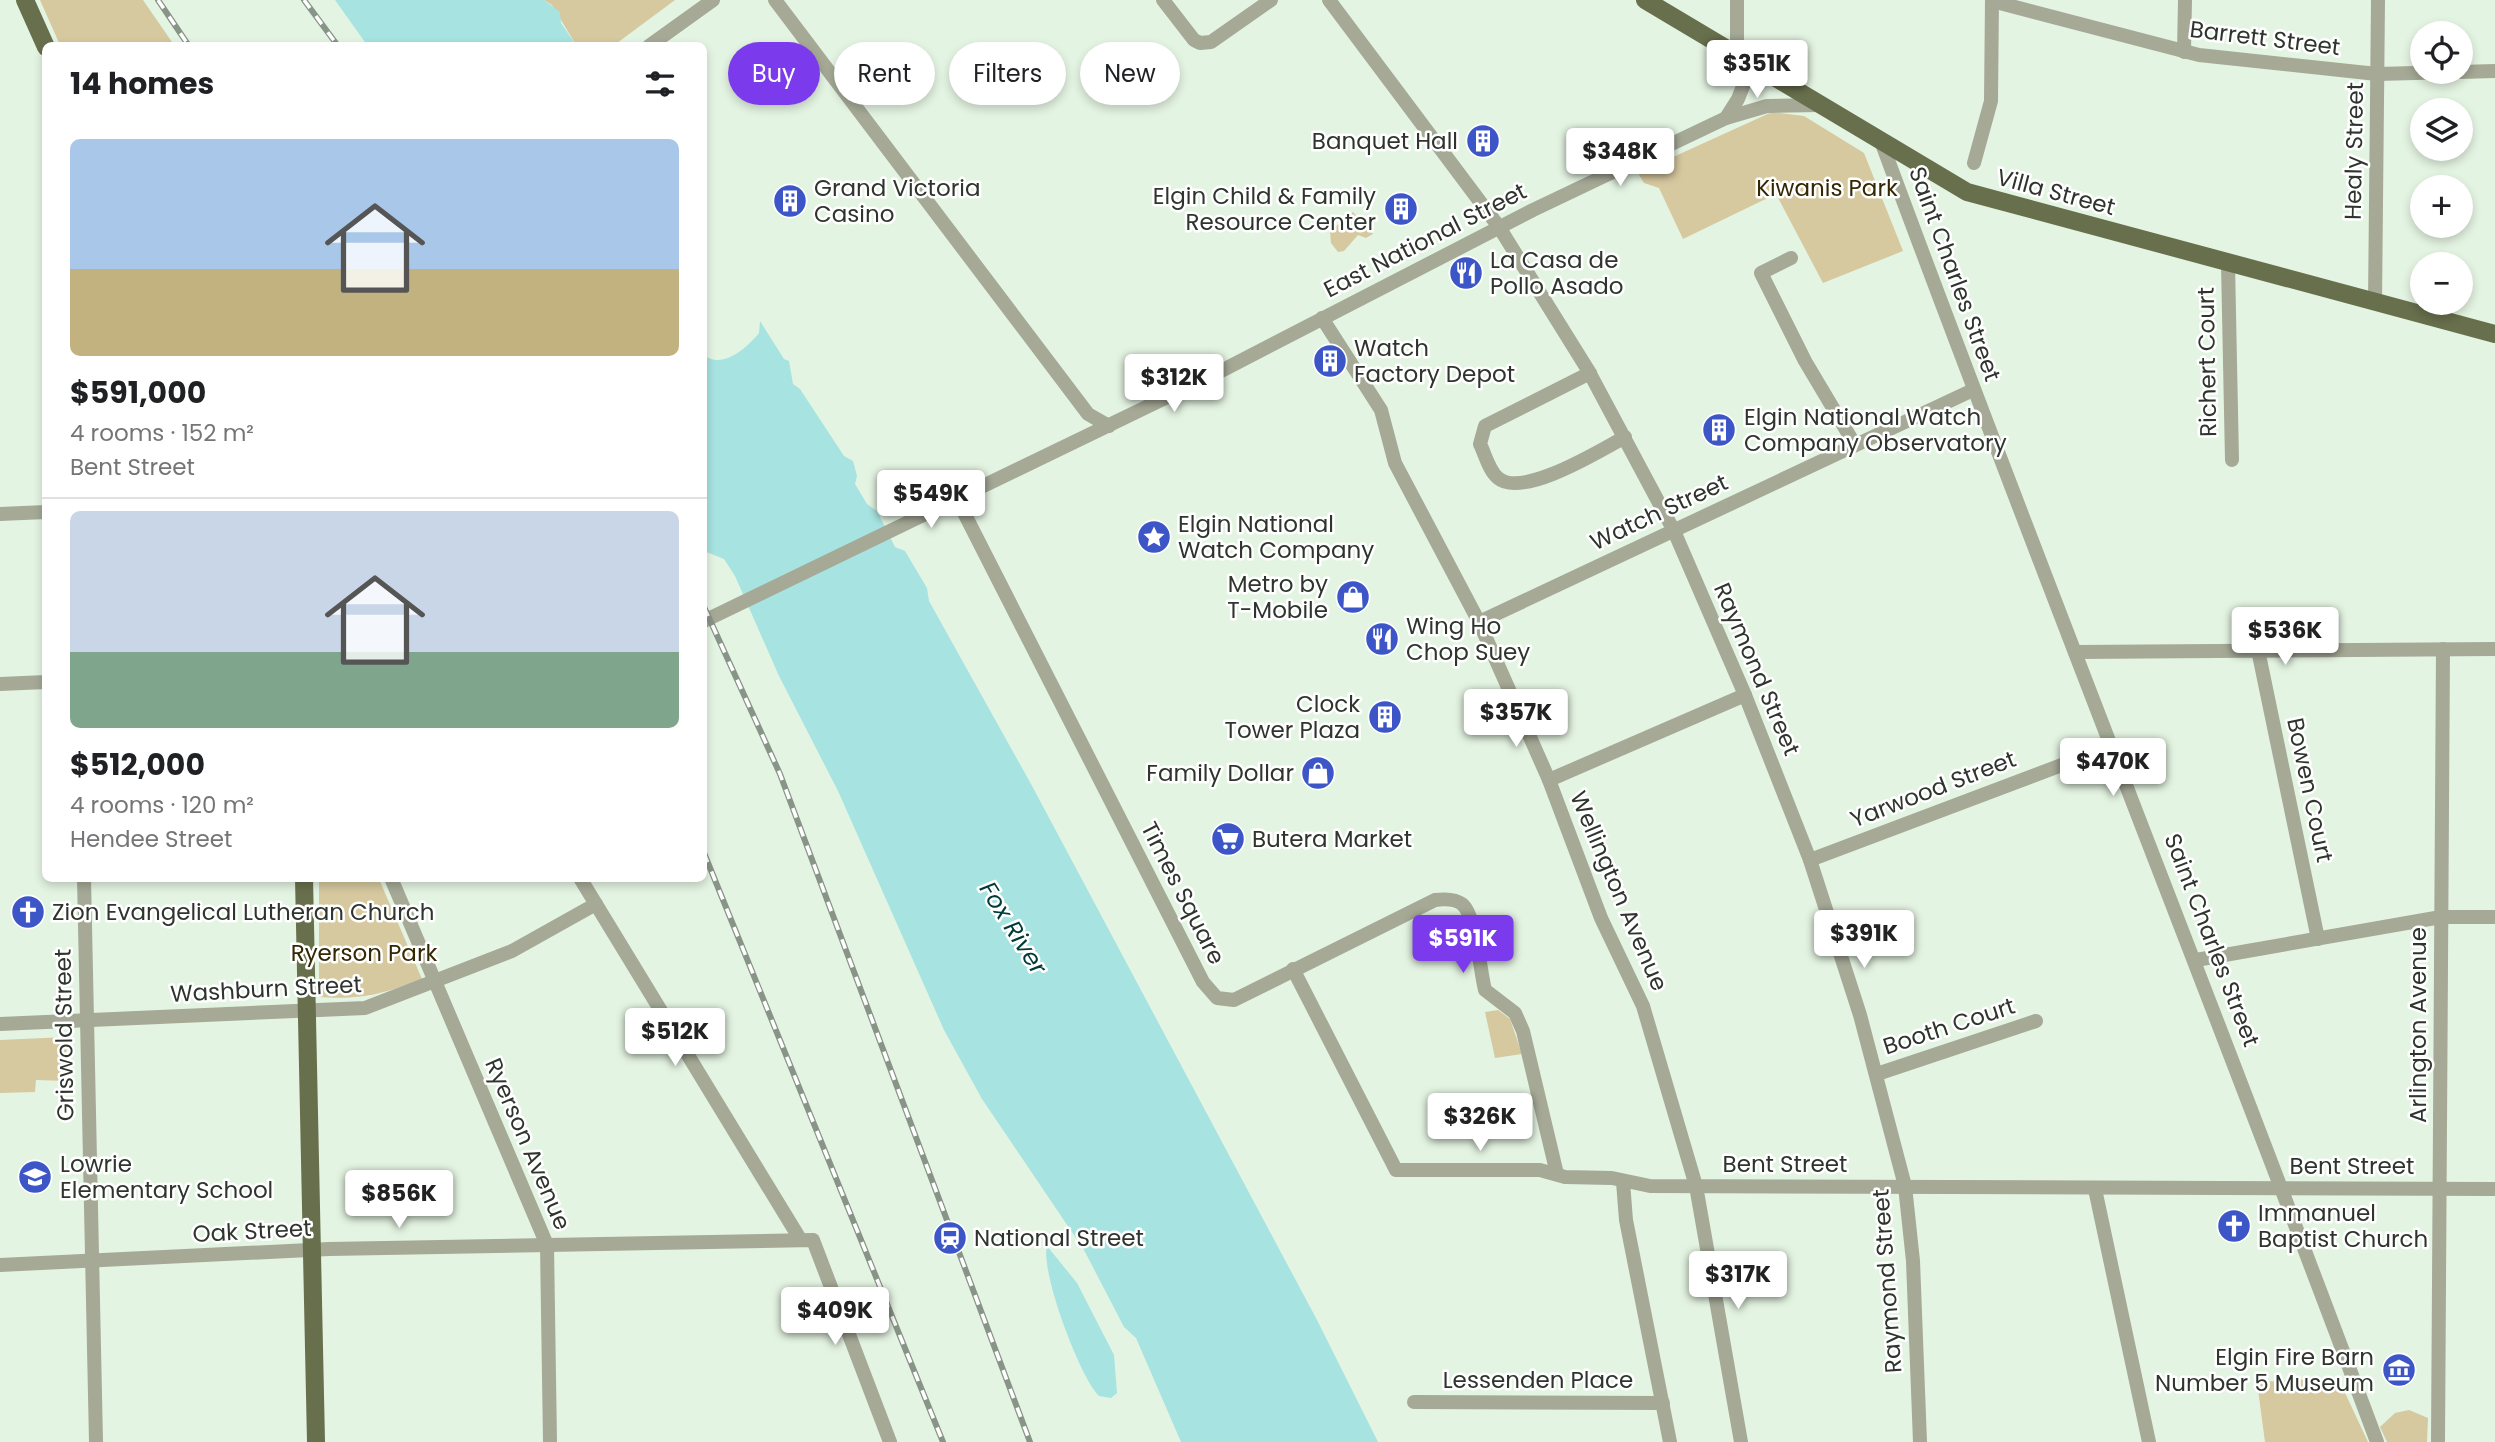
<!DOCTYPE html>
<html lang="en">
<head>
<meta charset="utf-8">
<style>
	body { margin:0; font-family:Poppins,sans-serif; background:#f6f6f6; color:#202124; height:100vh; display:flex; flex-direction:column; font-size:26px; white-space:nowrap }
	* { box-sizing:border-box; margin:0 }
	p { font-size:23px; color:#757577 }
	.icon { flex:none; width:38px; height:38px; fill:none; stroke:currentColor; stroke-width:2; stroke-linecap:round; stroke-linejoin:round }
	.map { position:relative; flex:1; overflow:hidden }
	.drawer { position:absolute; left:42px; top:42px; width:665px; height:840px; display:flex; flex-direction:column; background:#fff; border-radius:10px; box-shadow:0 4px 10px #0003 }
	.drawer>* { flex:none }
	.hud { position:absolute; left:728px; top:42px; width:665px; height:63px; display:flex; gap:14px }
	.tools { position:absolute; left:2410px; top:21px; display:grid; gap:14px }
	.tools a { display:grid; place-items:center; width:63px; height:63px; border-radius:50%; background:#fff; box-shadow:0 4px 10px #0003; font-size:35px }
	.price { position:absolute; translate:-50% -60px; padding:0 16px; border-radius:7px; background:#fff; color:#222; font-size:23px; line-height:46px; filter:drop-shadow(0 2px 4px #0008) }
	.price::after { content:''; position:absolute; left:50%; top:42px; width:21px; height:16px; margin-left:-10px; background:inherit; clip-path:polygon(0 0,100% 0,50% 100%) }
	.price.active { background:#7c3aed; color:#fff }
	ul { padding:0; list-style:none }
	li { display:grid; align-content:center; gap:14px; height:371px; padding:0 28px }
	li+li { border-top:2px solid #e0e0e0 }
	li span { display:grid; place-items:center; height:217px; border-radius:10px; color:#555 }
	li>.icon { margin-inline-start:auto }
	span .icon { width:126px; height:126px; fill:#fffc; stroke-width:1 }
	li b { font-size:30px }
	h2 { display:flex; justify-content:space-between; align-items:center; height:84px; padding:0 28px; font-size:30px }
	.chip { padding:0 24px; border-radius:32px; background:#fff; box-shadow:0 4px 10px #0003; font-size:24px; line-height:63px }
	.chip.active { background:#7c3aed; color:#fff }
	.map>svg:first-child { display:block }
	.green { fill:#d6c89f }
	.water { fill:#a7e3e1 }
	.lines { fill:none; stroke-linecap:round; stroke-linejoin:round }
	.minor { stroke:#a5a996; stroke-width:14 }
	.major { stroke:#686f4c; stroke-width:18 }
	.rail-casing { stroke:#899488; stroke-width:6 }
	.rail { stroke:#fff; stroke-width:3.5; stroke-dasharray:10; stroke-linecap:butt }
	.labels { text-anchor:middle; stroke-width:5; stroke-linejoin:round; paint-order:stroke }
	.street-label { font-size:23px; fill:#2f352e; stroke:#fff }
	.poi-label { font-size:23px; fill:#2f352e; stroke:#fff; text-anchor:start }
	.park-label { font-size:23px; fill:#332803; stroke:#fff }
	.water-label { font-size:24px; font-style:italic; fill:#003a39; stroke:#fff }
</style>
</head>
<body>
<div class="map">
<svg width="2495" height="1442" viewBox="0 0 2495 1442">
	<rect width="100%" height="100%" fill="#e4f4e2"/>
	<!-- green -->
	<g class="green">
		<polygon points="40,0 143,0 174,45 60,45"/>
		<polygon points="544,0 675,0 613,46 576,45 552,5"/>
		<polygon points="1772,112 1804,116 1864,153 1903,251 1823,283 1776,194 1683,239 1659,188 1644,183 1638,173"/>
		<polygon points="1353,212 1373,234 1366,238 1358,235 1344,251 1338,252 1331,243 1330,231"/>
		<path d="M319 879H379L422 979C383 994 361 1000 319 997Z"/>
		<polygon points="1498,1010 1510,1019 1522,1054 1495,1058 1485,1012"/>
		<polygon points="66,1037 67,1081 36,1080 35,1092 0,1093 0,1040"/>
		<polygon points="2338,1378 2368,1442 2265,1442 2257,1382"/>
		<polygon points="2409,1410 2428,1418 2427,1442 2387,1442 2380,1427 2395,1413"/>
	</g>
	<!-- water -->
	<g class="water">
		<polygon points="335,0 544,0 560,12 561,23 576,45 367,45"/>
		<path d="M760 321 784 359 789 361 793 384 800 389 844 456 853 461 857 476 855 484 867 504 877 511 895 547 905 551 927 588 929 601 1031 784 1317 1320 1378 1442H1181L1136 1338 1124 1327 1084 1250 982 1099 944 1030 838 791 779 676 735 576 724 559 704 551V355C722 370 747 348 759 333Z"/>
		<path d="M1047 1246 1077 1283 1114 1355 1117 1393 1111 1398 1099 1396C1080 1378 1040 1271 1047 1246Z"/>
	</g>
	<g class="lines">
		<!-- minor -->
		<g class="minor">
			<polyline points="775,0 1088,414 1109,426"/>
			<polyline points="1163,0 1194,40 1200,43 1211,42 1271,0"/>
			<polyline points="1329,0 1499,227 1588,370 1674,531 1745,695 1810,860 1860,1015 1905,1186 1913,1261 1920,1442"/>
			<polyline points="1992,1 2199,55 2377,74 2455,72"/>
			<polyline points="649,46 713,0"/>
			<polyline points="2184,52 2185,0"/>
			<polyline points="1737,54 1737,0"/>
			<polyline points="2460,72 2495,71"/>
			<polyline points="1726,118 1738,99 1752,63"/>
			<path d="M1881 141C2042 577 2215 1007 2377 1442"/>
			<polyline points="1974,163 1991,101 1992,0"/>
			<polyline points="1791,258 1761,273 1805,361 1855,445"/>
			<polyline points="2228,264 2232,460"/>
			<polyline points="2375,303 2378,0"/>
			<polyline points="1322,318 1381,410 1395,463 1479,622 1549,780 1601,918 1643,1006 1696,1186 1741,1442"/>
			<path d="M1590 373 1485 426 1480 444C1485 454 1489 471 1498 478 1522 499 1601 450 1625 437"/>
			<path d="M957 499 1203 982 1217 998 1234 1000 1435 900C1443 899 1454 898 1462 904 1476 915 1480 971 1485 990L1515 1013 1523 1031 1557 1174"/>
			<polyline points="0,514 46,512"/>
			<polyline points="704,621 1223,370 1533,210 1726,118 1767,106 1819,105"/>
			<polyline points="1479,622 1973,390"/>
			<polyline points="2258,650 2318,939"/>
			<polyline points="2075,652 2495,649"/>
			<polyline points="0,684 46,682"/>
			<polyline points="1549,780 1745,695"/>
			<polyline points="1810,860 2112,746"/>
			<polyline points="84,878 96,1442"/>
			<polyline points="391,878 547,1245 550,1442"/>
			<polyline points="580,878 800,1239"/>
			<polyline points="2196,960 2441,917 2495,917"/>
			<polyline points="1293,969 1396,1170 1540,1170 1565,1177 1612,1178 1650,1186 2495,1189"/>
			<polyline points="0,1024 365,1008 512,951 596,904"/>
			<polyline points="1877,1074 2036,1021"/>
			<polyline points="1623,1182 1626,1220 1670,1442"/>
			<polyline points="2095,1189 2149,1442"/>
			<polyline points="0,1265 329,1249 813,1240 890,1442"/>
			<polyline points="1414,1402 1663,1403"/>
			<polyline points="2438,1442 2443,649"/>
		</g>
		<!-- major -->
		<g class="major">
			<polyline points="25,0 46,47"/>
			<polyline points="1645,0 1967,192 2495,334"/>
			<polyline points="304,878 316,1442"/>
		</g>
		<!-- rail casing -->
		<g class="rail-casing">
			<g id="rail">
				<polyline points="158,0 189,46"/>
				<polyline points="304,0 338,46"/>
				<polyline points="704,607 780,774 1030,1442"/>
				<polyline points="704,853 943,1442"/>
			</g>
		</g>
		<!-- rail -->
		<use href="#rail" class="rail"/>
	</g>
	<!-- icons -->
	<defs>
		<g id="building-disc" transform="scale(1.75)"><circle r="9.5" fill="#3c55c7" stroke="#fff"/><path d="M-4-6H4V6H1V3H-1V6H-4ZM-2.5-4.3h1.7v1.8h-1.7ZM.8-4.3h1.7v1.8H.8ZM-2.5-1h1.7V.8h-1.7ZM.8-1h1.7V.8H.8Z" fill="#fff"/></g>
		<g id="restaurant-disc" transform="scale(1.75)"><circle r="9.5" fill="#3c55c7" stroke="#fff"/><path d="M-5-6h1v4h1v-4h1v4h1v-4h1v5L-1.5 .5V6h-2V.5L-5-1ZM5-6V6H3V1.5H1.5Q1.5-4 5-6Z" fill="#fff"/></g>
		<g id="sight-disc" transform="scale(1.75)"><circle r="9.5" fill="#3c55c7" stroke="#fff"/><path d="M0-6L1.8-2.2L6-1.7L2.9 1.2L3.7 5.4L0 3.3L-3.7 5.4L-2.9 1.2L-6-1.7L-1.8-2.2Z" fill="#fff"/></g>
		<g id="shop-disc" transform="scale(1.75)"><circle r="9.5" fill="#3c55c7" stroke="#fff"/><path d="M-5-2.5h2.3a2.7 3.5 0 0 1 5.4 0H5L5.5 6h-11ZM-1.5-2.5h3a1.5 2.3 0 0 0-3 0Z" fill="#fff"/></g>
		<g id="supermarket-disc" transform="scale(1.75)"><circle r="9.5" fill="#3c55c7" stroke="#fff"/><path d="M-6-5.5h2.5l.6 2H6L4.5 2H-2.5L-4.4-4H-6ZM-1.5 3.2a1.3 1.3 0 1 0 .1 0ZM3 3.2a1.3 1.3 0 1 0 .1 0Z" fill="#fff"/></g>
		<g id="church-disc" transform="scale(1.75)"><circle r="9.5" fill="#3c55c7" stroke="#fff"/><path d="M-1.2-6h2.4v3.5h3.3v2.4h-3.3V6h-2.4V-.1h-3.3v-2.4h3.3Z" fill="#fff"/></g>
		<g id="school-disc" transform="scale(1.75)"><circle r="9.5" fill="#3c55c7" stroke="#fff"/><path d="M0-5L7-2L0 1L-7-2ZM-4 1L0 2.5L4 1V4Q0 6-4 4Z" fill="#fff"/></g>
		<g id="station-disc" transform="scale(1.75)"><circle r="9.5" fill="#3c55c7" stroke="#fff"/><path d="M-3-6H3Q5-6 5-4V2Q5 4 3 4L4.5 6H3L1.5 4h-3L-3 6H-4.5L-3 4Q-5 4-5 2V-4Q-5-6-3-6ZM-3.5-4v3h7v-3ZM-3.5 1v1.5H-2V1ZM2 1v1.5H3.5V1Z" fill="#fff"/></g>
		<g id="museum-disc" transform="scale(1.75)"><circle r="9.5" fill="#3c55c7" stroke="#fff"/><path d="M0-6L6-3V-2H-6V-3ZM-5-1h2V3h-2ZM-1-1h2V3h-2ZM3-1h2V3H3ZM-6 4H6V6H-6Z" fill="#fff"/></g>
	</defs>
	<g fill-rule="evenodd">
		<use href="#building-disc" x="1483" y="141"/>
		<use href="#building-disc" x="790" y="201"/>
		<use href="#building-disc" x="1401" y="209"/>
		<use href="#restaurant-disc" x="1466" y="273"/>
		<use href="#building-disc" x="1330" y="361"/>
		<use href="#building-disc" x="1719" y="430"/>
		<use href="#sight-disc" x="1154" y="537"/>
		<use href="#shop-disc" x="1353" y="597"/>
		<use href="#restaurant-disc" x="1382" y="639"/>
		<use href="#building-disc" x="1385" y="717"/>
		<use href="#shop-disc" x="1318" y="773"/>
		<use href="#supermarket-disc" x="1228" y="839"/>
		<use href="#church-disc" x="28" y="912"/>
		<use href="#school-disc" x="35" y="1177"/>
		<use href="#church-disc" x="2234" y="1226"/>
		<use href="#station-disc" x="950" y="1238"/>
		<use href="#museum-disc" x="2399" y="1370"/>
	</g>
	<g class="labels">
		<!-- street labels -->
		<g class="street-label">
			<text transform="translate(2265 38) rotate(7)" y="8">Barrett Street</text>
			<text transform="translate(2354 151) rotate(-89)" y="8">Healy Street</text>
			<text transform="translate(2056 192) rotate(15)" y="8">Villa Street</text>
			<text transform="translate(1425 240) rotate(-27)" y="8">East National Street</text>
			<text transform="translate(1955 274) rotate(70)" y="8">Saint Charles Street</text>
			<text transform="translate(2207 362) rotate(-91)" y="8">Richert Court</text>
			<text transform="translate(1659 512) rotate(-25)" y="8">Watch Street</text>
			<text transform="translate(1757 669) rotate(67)" y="8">Raymond Street</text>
			<text transform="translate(1933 789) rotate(-21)" y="8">Yarwood Street</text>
			<text transform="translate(2310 790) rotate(78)" y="8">Bowen Court</text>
			<text transform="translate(1619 891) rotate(67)" y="8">Wellington Avenue</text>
			<text transform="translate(1183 893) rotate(63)" y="8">Times Square</text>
			<text transform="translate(2212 940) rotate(69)" y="8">Saint Charles Street</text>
			<text transform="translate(266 989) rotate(-3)" y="8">Washburn Street</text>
			<text transform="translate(2418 1025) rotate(-90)" y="8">Arlington Avenue</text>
			<text transform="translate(1949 1026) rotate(-18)" y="8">Booth Court</text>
			<text transform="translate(64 1035) rotate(-91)" y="8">Griswold Street</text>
			<text transform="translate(528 1144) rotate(67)" y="8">Ryerson Avenue</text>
			<text x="1785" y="1172">Bent Street</text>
			<text x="2352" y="1174">Bent Street</text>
			<text transform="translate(252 1231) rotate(-3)" y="8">Oak Street</text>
			<text transform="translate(1887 1281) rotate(-94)" y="8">Raymond Street</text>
			<text x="1538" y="1388">Lessenden Place</text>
		</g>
		<!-- poi labels -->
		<g class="poi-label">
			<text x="1458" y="149" text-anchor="end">Banquet Hall</text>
			<text x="814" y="196">Grand Victoria<tspan x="814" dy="26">Casino</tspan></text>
			<text x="1376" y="204" text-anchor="end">Elgin Child &amp; Family<tspan x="1376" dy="26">Resource Center</tspan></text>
			<text x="1490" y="268">La Casa de<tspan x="1490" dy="26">Pollo Asado</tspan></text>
			<text x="1354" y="356">Watch<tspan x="1354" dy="26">Factory Depot</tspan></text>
			<text x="1744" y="425">Elgin National Watch<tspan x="1744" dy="26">Company Observatory</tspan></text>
			<text x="1178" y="532">Elgin National<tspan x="1178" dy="26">Watch Company</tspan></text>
			<text x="1328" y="592" text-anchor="end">Metro by<tspan x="1328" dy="26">T-Mobile</tspan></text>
			<text x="1406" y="634">Wing Ho<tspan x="1406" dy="26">Chop Suey</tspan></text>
			<text x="1360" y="712" text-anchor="end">Clock<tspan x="1360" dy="26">Tower Plaza</tspan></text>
			<text x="1294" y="781" text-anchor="end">Family Dollar</text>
			<text x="1252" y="847">Butera Market</text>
			<text x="52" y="920">Zion Evangelical Lutheran Church</text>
			<text x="60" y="1172">Lowrie<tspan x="60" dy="26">Elementary School</tspan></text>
			<text x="2258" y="1221">Immanuel<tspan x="2258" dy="26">Baptist Church</tspan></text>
			<text x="974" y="1246">National Street</text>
			<text x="2374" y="1365" text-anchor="end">Elgin Fire Barn<tspan x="2374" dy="26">Number 5 Museum</tspan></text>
		</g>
		<!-- park labels -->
		<g class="park-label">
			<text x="1827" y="196">Kiwanis Park</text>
			<text x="364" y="961">Ryerson Park</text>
		</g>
		<!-- water labels -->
		<g class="water-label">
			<text transform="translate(1013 928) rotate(58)" y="8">Fox River</text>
		</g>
	</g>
</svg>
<div class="tools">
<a><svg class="icon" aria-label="locate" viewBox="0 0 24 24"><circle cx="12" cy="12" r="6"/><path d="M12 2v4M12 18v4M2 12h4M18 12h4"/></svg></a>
<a><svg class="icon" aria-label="layers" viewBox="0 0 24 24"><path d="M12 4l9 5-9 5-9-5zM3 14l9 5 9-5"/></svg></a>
<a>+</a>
<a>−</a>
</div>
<b class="price" style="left:1757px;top:100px">$351K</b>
<b class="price" style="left:1620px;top:188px">$348K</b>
<b class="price" style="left:1174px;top:414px">$312K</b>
<b class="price" style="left:931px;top:530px">$549K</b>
<b class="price" style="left:2285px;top:667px">$536K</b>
<b class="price" style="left:1516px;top:749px">$357K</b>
<b class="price" style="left:2113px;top:798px">$470K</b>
<b class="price" style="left:1864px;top:970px">$391K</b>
<b class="price active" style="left:1463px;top:975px">$591K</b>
<b class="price" style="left:675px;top:1068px">$512K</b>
<b class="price" style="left:1480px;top:1153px">$326K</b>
<b class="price" style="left:399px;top:1230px">$856K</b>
<b class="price" style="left:1738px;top:1311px">$317K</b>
<b class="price" style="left:835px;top:1347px">$409K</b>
<div class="hud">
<a class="chip active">Buy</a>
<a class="chip">Rent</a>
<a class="chip">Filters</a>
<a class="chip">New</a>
</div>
<section class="drawer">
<h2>14 homes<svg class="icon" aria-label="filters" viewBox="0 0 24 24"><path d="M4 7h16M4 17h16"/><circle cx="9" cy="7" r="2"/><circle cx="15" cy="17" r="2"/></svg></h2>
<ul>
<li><span style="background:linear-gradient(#a9c7e8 60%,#c2b280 0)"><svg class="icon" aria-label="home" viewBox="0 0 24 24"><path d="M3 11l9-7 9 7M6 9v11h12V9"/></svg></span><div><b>$591,000</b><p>4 rooms · 152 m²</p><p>Bent Street</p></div></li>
<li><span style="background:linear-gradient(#c9d6e8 65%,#7fa58c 0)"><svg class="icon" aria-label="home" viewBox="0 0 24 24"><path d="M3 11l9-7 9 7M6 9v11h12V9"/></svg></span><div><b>$512,000</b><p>4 rooms · 120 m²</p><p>Hendee Street</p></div></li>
</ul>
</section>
</div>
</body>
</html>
